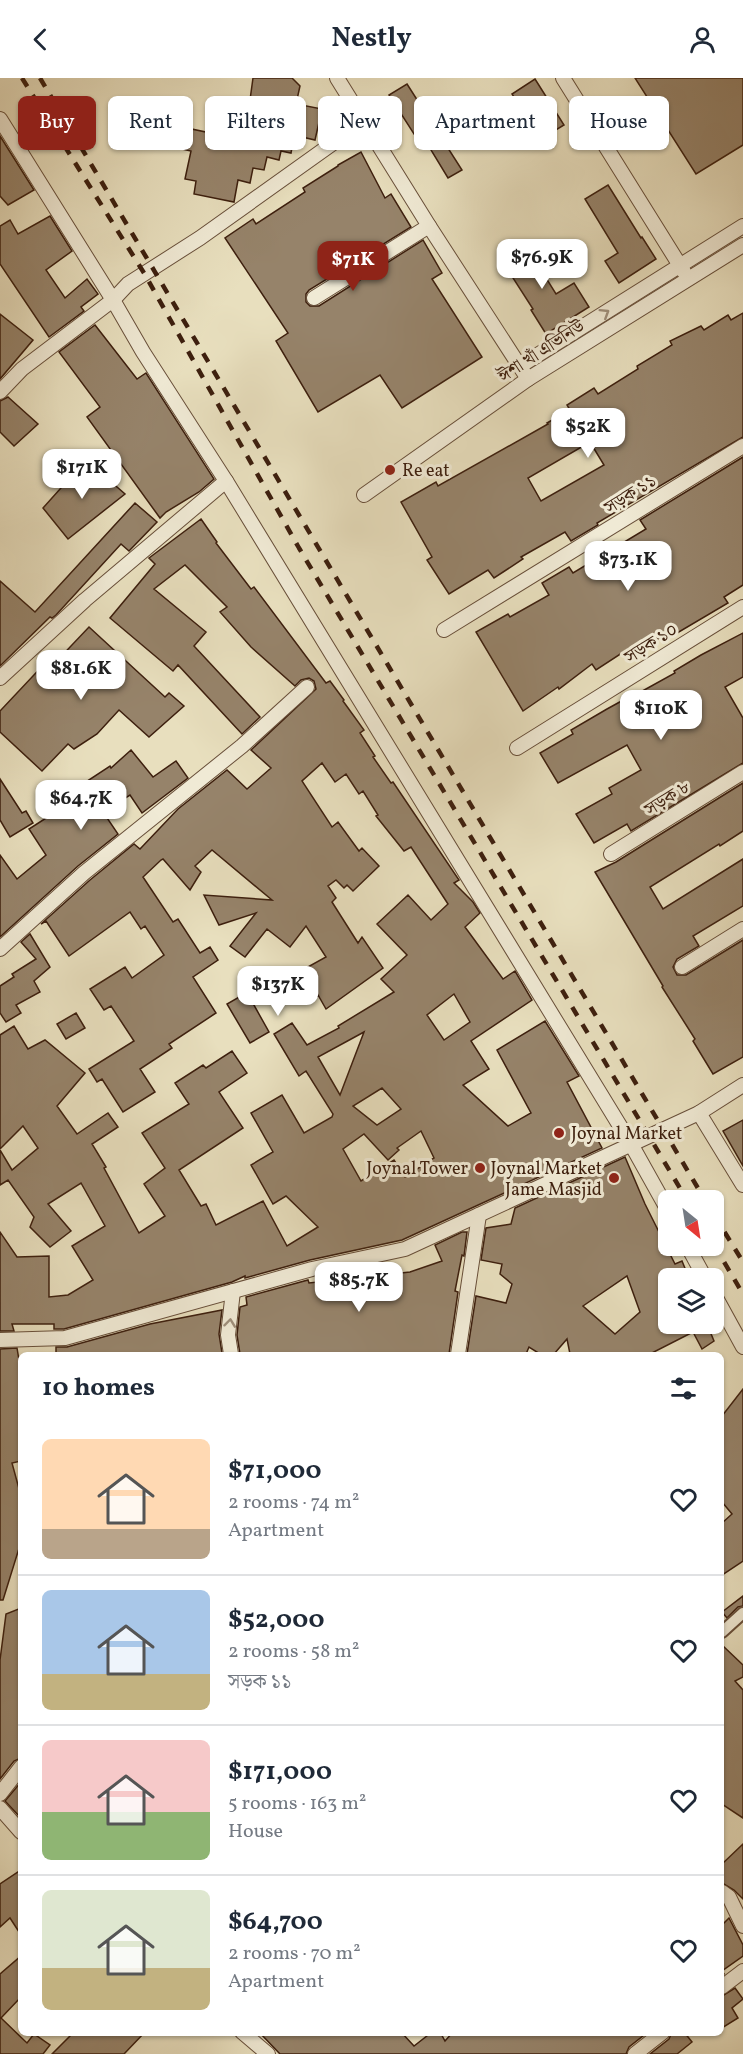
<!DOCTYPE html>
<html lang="en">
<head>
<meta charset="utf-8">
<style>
	body { margin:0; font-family:Vollkorn,"Noto Serif Bengali",serif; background:#f6f6f7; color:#1f2937; height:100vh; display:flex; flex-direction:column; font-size:22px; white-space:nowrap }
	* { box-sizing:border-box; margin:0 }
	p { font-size:20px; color:#747a83 }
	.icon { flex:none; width:33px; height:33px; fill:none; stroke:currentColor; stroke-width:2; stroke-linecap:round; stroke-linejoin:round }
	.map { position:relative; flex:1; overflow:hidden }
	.details { position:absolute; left:18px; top:1274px; width:706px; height:684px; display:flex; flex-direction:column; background:#fff; border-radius:9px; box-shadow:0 2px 4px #0004 }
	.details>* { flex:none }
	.banner { position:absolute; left:18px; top:18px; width:708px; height:54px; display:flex; gap:12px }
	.needle { width:39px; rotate:150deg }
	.tools { position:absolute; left:658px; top:1112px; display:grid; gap:12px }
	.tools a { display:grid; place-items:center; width:66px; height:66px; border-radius:9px; background:#fff; box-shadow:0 2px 4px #0004; font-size:30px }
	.price { position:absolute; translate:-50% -51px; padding:0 14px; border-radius:12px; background:#fff; color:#222; font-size:20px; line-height:39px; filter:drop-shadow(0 2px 3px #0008) }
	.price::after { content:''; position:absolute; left:50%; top:36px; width:18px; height:14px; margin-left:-9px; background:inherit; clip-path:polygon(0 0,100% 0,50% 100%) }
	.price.active { background:#8f2418; color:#fff }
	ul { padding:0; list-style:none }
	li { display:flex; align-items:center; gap:18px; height:150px; padding:0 24px }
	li+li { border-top:2px solid #e0e1e3 }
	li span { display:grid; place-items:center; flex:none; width:168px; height:120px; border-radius:9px; color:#555 }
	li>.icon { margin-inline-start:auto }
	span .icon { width:72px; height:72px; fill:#fffc; stroke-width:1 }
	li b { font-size:26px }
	h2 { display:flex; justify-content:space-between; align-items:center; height:72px; padding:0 24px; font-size:26px }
	.chip { padding:0 21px; border-radius:9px; background:#fff; box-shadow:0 2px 4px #0004; font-size:21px; line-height:54px }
	.chip.active { background:#8f2418; color:#fff }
	header { display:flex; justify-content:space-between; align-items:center; height:78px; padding:0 24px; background:#fff; font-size:27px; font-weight:700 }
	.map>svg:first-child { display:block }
	.building { fill:#96836a; stroke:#3d1f0e; stroke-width:1.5; fill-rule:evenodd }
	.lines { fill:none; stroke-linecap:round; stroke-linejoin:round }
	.pedestrian-casing { stroke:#684f3a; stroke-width:14 }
	.minor-casing { stroke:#684f3a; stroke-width:16 }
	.pedestrian { stroke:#f0ead5; stroke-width:10 }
	.minor { stroke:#f0ead5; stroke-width:14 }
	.rail { stroke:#3d1f0e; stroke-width:4.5; stroke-dasharray:10 10; stroke-linecap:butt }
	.oneway { stroke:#9f8f7b }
	.poi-dot { fill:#8f2418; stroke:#f0ead5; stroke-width:2 }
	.labels { text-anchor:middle; stroke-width:6; stroke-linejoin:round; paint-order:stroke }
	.street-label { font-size:18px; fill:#3d1f0e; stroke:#f0ead5 }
	.poi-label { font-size:18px; fill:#3d1f0e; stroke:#f0ead5; text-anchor:start }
</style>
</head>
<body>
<header><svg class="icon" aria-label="back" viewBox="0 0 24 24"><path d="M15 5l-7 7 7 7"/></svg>Nestly<svg class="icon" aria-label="person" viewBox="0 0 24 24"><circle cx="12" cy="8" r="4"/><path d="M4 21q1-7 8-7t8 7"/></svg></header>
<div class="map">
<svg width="743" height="1976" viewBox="0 0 743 1976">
	<rect width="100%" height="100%" fill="#e8dfbe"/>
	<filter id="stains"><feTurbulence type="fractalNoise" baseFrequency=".00333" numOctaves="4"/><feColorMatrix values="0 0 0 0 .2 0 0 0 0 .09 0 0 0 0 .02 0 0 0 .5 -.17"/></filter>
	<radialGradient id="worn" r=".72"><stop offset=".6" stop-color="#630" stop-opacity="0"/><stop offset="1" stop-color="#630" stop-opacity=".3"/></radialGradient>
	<!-- building -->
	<g class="building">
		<polygon points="253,0 292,0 300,8 296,26 322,31 315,62 302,59 300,66 293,64 291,75 281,73 279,82 267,79 264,92 253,90 250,105 238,102 234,124 194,116 196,103 185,101 191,73 177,70 182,49 239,61 243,44 276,51 250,22"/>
		<polygon points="635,0 743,0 743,67 696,96"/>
		<polygon points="535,1 564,47 541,61 512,16"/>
		<polygon points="407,6 462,92 448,100 419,52 414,56 389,17"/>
		<polygon points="0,58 34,112 8,127 0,118"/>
		<polygon points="361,74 385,120 391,116 411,149 309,212 306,216 306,224 310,228 319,228 423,162 442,195 432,201 482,279 402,330 380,297 318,334 276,263 288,255 225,160 253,141 256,146 305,114 303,110 338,88 338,87"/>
		<polygon points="608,107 641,160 642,159 656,181 619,205 605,183 618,175 585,121"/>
		<polygon points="50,138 72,173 46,192 65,220 87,201 98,216 81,229 84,233 49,259 0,186 0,148 10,142 18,156"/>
		<polygon points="523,163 556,216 574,205 589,229 546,256 531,232 533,231 499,178"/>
		<path d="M743 235V359L597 445 598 447 571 463 565 454 521 479 523 481 494 500 488 492 449 516 427 482 432 479 401 424 436 404 438 408 548 346 547 345 570 332 567 327 594 310 598 316 638 291 637 288 672 267 670 263 701 248 704 252 728 237 731 242ZM590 364 604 387 541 423 528 400Z"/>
		<polygon points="0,236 33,262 0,301"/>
		<polygon points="95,247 137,301 146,295 214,401 199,414 166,434 160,440 87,339 100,329 59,274"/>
		<polygon points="8,319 38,346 14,368 0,354 0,323"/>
		<polygon points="743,379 743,507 724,519 728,525 667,561 664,557 635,575 631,569 596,592 592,586 559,611 558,609 523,633 476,554 508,536 510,539 549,517 542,505 569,489 573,495 646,451 640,442"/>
		<polygon points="86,382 125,416 68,461 43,430"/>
		<polygon points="135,425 157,444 129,473 121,466 56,537 52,540 50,539 0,588 0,503 35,534"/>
		<path d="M201 441 217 464 216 465 251 511 254 509 326 605 330 603 344 622 343 623 364 652 360 655 375 678 373 679 391 705 393 704 459 802 454 805 473 824 480 835 465 849 503 901 515 893 532 922 471 963 489 991 463 1007 508 1048 531 1035 497 972 545 943 579 998 567 1004 602 1070 402 1162 310 1182 245 1200V1198L232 1204 64 1251H54V1246H12L14 1253H0V1154L17 1179 49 1178V1219L68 1217 93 1202 72 1168 105 1148 81 1105 48 1126 71 1153 50 1169 30 1149 34 1139 8 1102 0 1107V1072L12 1092 38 1070 23 1048 0 1071V957L14 948 28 971 45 962 85 995 57 1028 77 1056 108 1035 118 1049 92 1066 106 1089 104 1090 139 1155 165 1138 144 1106 165 1090 142 1055 189 1026 175 1005 203 987 206 990 232 973 247 995 219 1014 243 1050 179 1092 201 1128 206 1126 216 1147 263 1123 287 1168 318 1149 286 1118 273 1126 251 1087 273 1074 251 1035 282 1017 304 1055 332 1039 333 1036 306 993 299 998 274 956 292 945 307 967 339 950 338 948 394 914 381 901 407 877 377 846 408 817 431 842 448 826 411 769 404 773 376 738 378 737 363 713 359 716 346 696 335 704 322 685 302 703 332 749 338 744 359 773 362 770 379 788 353 813 347 807 344 810 336 802 328 808 336 820 332 824 358 865 362 859 383 890 326 931 318 917 316 918 297 895 326 879 306 848 290 869 267 851 245 879 230 868 256 835 219 847 204 817 272 822 212 772 195 788 201 794 190 812 163 781 161 782 143 799 173 844 178 841 200 875 210 869 218 882 193 899 216 935 169 966 172 970 140 991 155 1014 123 1034 102 1001 97 1004 89 991 134 963 111 928 104 932 90 911 125 889 132 900 164 877 145 848 141 851 130 834 69 878 46 843 41 846 90 802 134 766 140 771 178 731 227 692 247 711 271 690 251 672 316 611 314 603 309 600 301 602 295 608 251 569 220 534 227 529 185 487 154 511 206 554 194 568 260 639 242 656 178 587 173 593 110 540 155 486 149 480ZM454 916 470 944 444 962 427 937ZM364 954 340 1017 318 979ZM382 1010 401 1031 377 1047 353 1028ZM421 1053 434 1080 405 1099 394 1082 361 1103 343 1071 364 1056 388 1082 399 1072 397 1070Z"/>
		<polygon points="89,549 165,619 169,615 184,628 149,659 119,632 97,656 74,671 68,666 42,693 0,654 0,633 48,582 53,587"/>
		<polygon points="743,555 743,599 725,609 743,640 743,685 631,753 627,746 594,765 576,736 612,716 609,710 641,692 627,667 558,705 540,675 573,656 571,652 607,631 636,615 637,616 675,595 674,593 701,577"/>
		<polygon points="131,672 153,699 176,683 188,700 142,735 130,717 103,734 118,756 78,788 0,859 0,777 17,801 46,777 29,751 68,726 63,719 110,688 111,690"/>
		<polygon points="0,701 22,735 26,733 33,745 10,759 0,742"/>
		<polygon points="743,705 743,753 720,768 719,766 650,809 663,831 743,781 743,828 693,858 699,868 677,881 673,889 677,897 686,897 743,862 743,979 713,996 693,963 695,961 662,909 663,908 595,794 616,784"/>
		<polygon points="30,856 50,889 34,903 40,914 16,927 21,935 6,944 0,935 0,908 14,899 12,896 36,881 21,864"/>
		<polygon points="260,907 250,920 269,954 250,965 227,926"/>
		<polygon points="76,935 85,950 66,961 57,946"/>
		<polygon points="743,1042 743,1088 723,1053"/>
		<path d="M625 1079 645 1126 675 1186 682 1183 689 1200H669V1211L663 1215 669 1225V1245H709L707 1246 714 1263 702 1271 693 1254 650 1276H570L567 1261 554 1276H540L529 1269 526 1276H467L476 1218 506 1225 512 1206 500 1196 502 1186 481 1182 486 1150 511 1146 515 1130ZM627 1198 640 1234 615 1256 583 1228Z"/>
		<polygon points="462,1154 467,1154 464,1178 462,1177 455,1213 458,1214 449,1276 240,1276 237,1257 240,1229 247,1227 246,1219 308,1202 309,1205 410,1194 442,1183 435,1167"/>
		<polygon points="222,1232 219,1256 222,1275 217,1276 56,1276 56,1269 67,1269 150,1246"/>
		<polygon points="17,1270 21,1294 21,1383 12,1385 21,1418 21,1464 3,1522 0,1522 0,1271"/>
		<polygon points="743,1311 743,1483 722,1497 722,1445 732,1436 722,1424 722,1338"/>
		<polygon points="743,1518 743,1528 738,1529 727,1540 722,1534"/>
		<polygon points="21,1530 21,1680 14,1683 0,1701 0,1582 6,1536"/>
		<polygon points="722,1567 743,1587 743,1599 735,1603 743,1612 743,1740 722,1726"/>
		<polygon points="21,1704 21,1740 5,1723"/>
		<polygon points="743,1766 743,1821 734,1812 722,1805 722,1786"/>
		<polygon points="21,1792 21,1857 10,1840 0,1849 0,1806"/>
		<polygon points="729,1840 743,1867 743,1878 722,1893 724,1896 722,1898 722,1847"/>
		<polygon points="21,1878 21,1919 1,1940 27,1965 34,1956 50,1967 43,1976 0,1976 0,1896"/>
		<polygon points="735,1910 743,1921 732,1930 738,1940 722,1950 722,1918"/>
		<polygon points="74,1954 145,1954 124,1976 52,1976"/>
		<polygon points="259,1954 401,1954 414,1968 432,1954 440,1954 445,1963 453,1954 648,1954 629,1969 626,1976 280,1976"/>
		<polygon points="672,1954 684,1954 692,1964 677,1976 650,1976 669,1961"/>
	</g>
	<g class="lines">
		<!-- pedestrian casing -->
		<g class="pedestrian-casing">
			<polyline id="pedestrian" points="722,1554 743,1535"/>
		</g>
		<!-- minor casing -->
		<g class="minor-casing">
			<g id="minor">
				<polyline points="337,0 429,148 528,301"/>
				<polyline points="563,0 684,194"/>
				<polyline points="0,41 113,222 143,274 226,403 631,1066 669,1134"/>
				<polyline points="314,220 429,148"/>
				<polyline points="520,288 743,148"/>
				<polyline points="0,314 22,291 113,222 128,206 200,160 364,43"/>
				<polyline points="364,417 528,301 743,167"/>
				<polyline points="444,552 743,368"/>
				<polyline points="0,600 85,522 226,403"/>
				<polyline points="517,670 743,529"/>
				<polyline points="611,776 743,694"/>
				<polyline points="0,871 84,795 242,668 307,609"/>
				<polyline points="682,889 743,851"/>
				<polyline points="699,1035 743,1107"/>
				<polyline points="687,1167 705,1200"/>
				<polyline points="714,1216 743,1269"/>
				<polyline points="0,1262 65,1260 312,1191 405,1171 699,1035 743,1007"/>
				<polyline points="231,1276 228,1257 233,1213"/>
				<polyline points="458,1276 479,1137"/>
				<polyline points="0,1716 21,1689"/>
				<polyline points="0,1730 21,1754"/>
				<polyline points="722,1814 729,1819 743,1848"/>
				<polyline points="722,1909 743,1893"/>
				<polyline points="242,1954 268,1976"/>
				<polyline points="635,1976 663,1954"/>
			</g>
		</g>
		<!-- pedestrian -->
		<use href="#pedestrian" class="pedestrian"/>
		<!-- minor -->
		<use href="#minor" class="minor"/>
		<!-- rail -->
		<g class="rail">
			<polyline points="22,0 144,195 299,470 687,1122"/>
			<polyline points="40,0 705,1122"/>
			<polyline points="714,1137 743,1184"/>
			<polyline points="714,1167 743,1216"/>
		</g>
	</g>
	<!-- one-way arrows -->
	<defs><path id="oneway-chevron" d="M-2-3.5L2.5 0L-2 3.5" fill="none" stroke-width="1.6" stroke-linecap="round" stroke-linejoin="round" transform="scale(1.5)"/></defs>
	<g class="oneway">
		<use href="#oneway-chevron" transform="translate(605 235) rotate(-32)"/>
		<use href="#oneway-chevron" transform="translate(230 1245) rotate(-83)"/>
	</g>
	<!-- markers -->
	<g class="poi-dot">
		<circle cx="390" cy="392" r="6"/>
		<circle cx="559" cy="1055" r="6"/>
		<circle cx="480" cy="1090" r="6"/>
		<circle cx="614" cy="1100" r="6"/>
	</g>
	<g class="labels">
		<!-- street labels -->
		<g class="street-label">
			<text transform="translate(541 273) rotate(-33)" y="6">ঈশা খাঁ এভিনিউ</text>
			<text transform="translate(630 416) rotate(-32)" y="6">সড়ক ১১</text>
			<text transform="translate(651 565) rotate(-32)" y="6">সড়ক ১০</text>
			<text transform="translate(667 720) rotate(-32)" y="6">সড়ক ৮</text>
		</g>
		<!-- poi labels -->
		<g class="poi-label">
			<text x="402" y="398">Re eat</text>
			<text x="571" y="1061">Joynal Market</text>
			<text x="468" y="1096" text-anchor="end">Joynal Tower</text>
			<text x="602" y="1096" text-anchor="end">Joynal Market<tspan x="602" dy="21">Jame Masjid</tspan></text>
		</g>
	</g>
	<rect width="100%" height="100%" filter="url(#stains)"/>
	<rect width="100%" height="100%" fill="url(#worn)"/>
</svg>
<div class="tools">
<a><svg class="needle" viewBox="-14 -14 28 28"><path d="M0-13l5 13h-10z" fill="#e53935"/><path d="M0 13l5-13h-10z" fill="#747a83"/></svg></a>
<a><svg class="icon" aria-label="layers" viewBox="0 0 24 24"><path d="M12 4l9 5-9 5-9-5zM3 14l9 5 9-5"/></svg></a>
</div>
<b class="price" style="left:542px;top:212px">$76.9K</b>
<b class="price active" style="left:353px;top:214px">$71K</b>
<b class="price" style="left:588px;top:381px">$52K</b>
<b class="price" style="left:82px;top:422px">$171K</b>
<b class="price" style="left:628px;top:514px">$73.1K</b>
<b class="price" style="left:81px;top:623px">$81.6K</b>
<b class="price" style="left:661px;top:663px">$110K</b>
<b class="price" style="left:81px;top:753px">$64.7K</b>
<b class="price" style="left:278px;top:939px">$137K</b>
<b class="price" style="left:359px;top:1235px">$85.7K</b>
<div class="banner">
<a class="chip active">Buy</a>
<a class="chip">Rent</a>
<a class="chip">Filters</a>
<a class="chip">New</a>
<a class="chip">Apartment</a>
<a class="chip">House</a>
</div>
<section class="details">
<h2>10 homes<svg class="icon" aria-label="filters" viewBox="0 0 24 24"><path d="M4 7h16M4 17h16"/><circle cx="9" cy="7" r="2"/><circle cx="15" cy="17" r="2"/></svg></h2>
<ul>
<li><span style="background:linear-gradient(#ffd9b3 75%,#b9a48a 0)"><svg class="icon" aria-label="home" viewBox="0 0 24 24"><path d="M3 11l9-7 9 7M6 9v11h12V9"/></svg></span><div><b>$71,000</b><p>2 rooms · 74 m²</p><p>Apartment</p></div><svg class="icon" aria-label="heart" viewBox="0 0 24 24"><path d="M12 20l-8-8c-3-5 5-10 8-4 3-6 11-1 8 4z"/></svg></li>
<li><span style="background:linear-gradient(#a9c7e8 70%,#c2b280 0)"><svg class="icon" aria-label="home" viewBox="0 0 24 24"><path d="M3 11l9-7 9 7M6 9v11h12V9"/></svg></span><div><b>$52,000</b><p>2 rooms · 58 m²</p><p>সড়ক ১১</p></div><svg class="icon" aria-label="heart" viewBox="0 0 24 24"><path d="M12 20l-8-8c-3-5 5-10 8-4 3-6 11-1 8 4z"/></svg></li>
<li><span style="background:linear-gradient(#f6c9c9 60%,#8fb573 0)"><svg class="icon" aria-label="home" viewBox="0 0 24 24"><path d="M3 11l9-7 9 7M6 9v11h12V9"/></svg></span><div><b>$171,000</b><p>5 rooms · 163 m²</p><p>House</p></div><svg class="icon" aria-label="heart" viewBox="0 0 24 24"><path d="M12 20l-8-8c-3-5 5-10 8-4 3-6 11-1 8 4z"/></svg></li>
<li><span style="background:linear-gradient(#dfe7d0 65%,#c2b280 0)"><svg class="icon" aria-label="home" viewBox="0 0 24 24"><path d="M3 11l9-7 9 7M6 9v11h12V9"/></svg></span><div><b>$64,700</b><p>2 rooms · 70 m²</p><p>Apartment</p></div><svg class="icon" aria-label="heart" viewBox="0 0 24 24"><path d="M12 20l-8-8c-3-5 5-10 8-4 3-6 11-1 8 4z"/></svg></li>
</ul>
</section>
</div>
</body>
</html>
